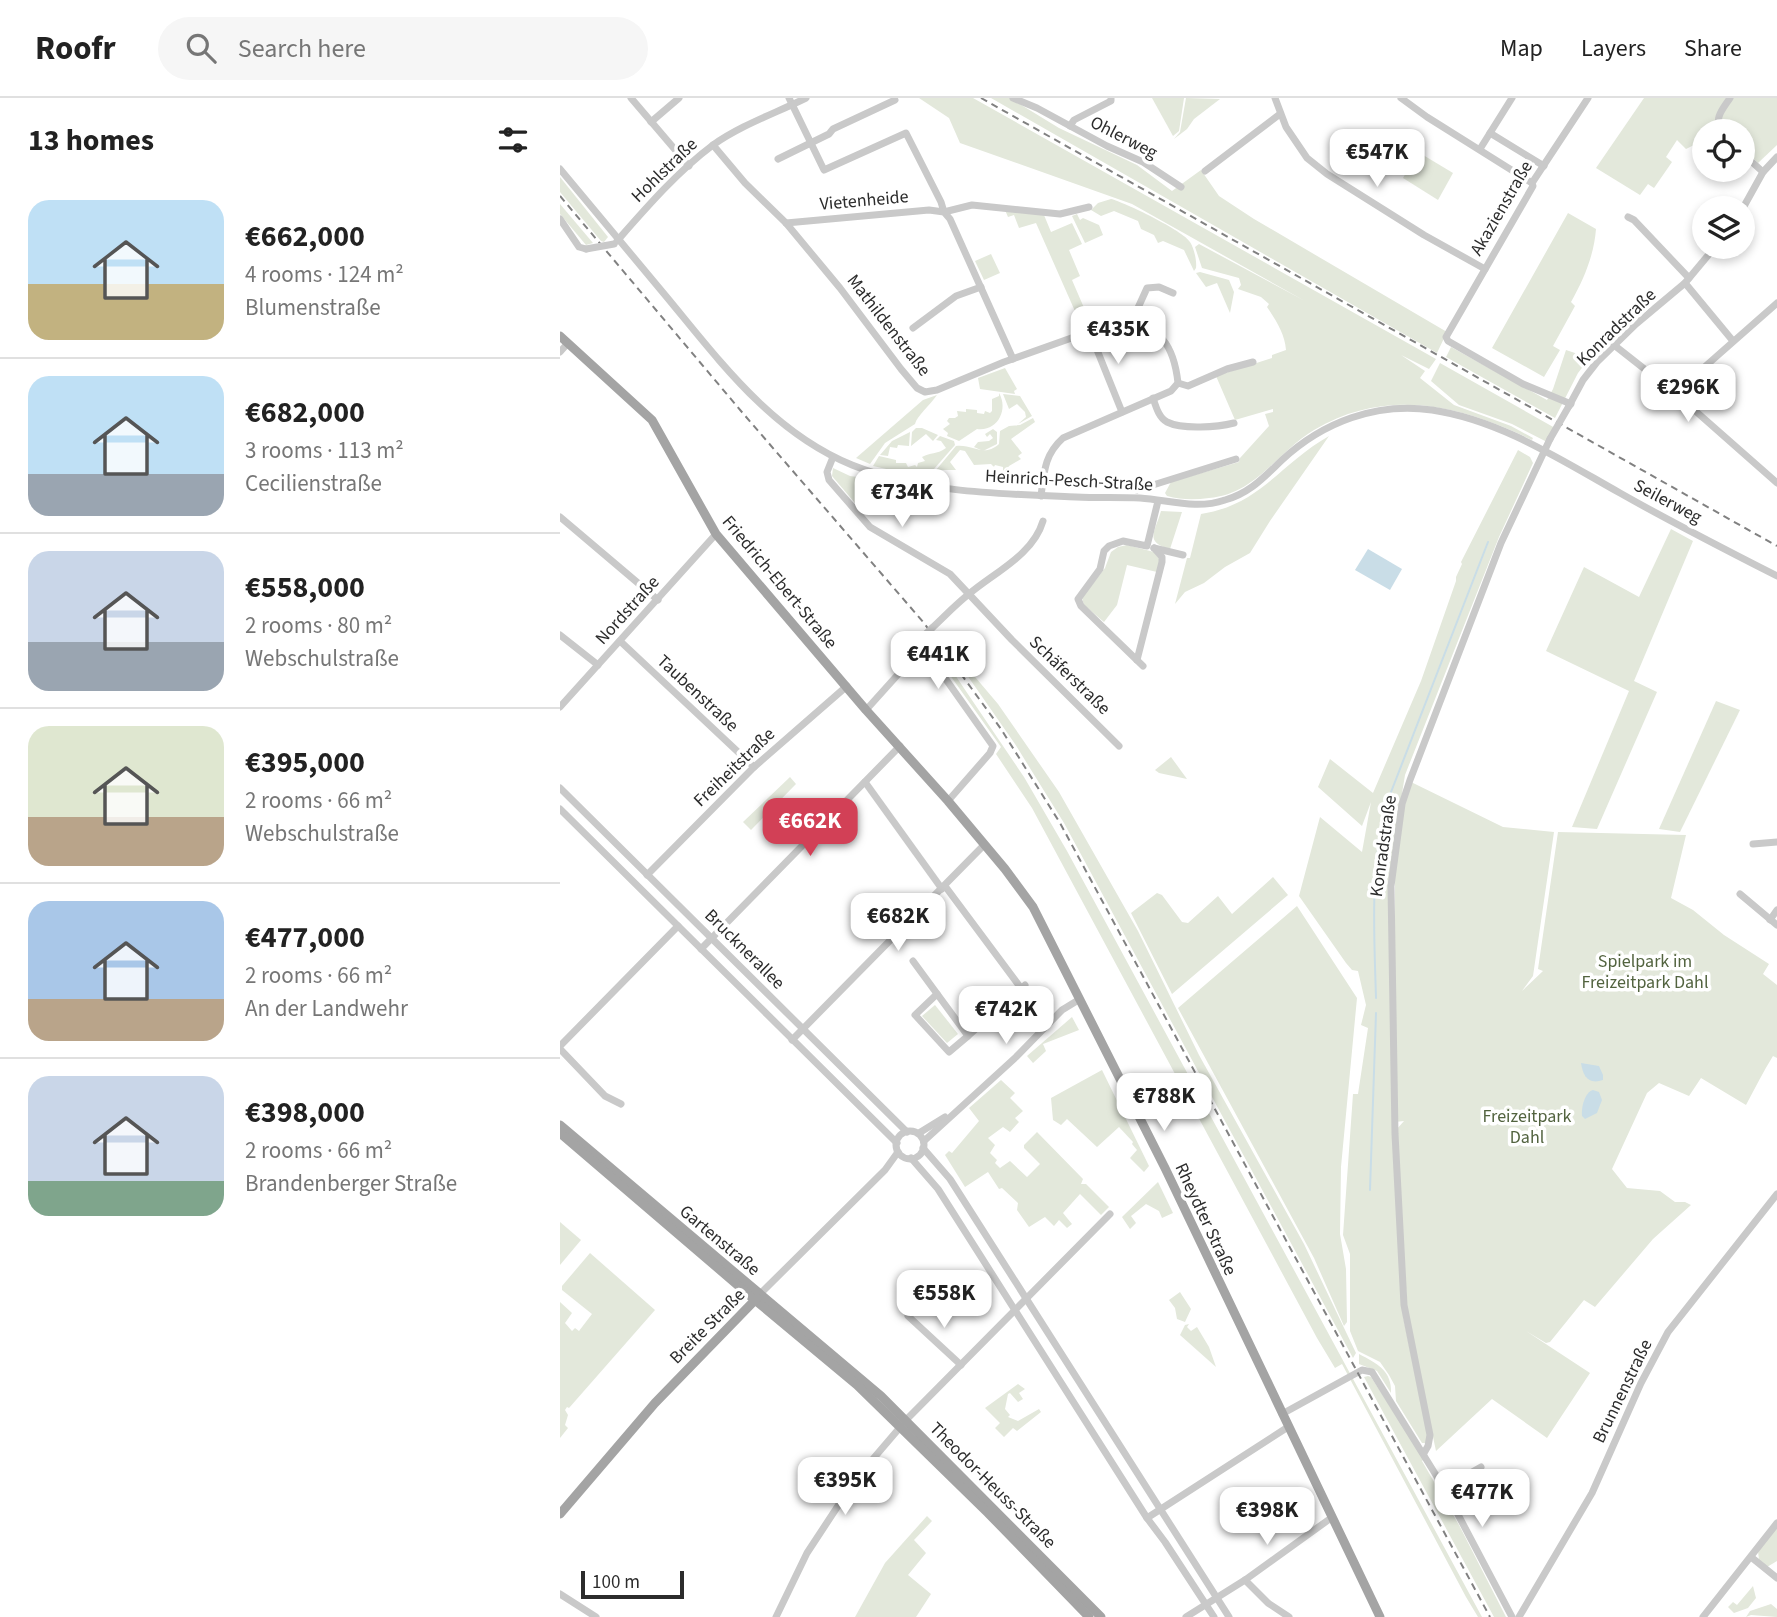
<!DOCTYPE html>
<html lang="en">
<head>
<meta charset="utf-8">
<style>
	body { margin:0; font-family:"Source Sans 3",sans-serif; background:#f6f6f6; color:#222; height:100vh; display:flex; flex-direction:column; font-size:26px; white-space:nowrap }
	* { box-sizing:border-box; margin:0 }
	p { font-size:23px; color:#767676 }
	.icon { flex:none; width:38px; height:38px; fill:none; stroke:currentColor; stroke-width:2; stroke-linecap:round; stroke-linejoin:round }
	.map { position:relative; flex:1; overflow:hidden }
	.drawer { display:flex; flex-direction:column; background:#fff; width:560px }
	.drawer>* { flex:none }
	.fabs { position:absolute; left:1132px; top:21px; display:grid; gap:14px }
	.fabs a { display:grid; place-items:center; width:63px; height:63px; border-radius:50%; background:#fff; box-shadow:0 4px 10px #0003; font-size:35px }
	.scale { position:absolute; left:21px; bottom:18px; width:103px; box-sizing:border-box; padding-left:7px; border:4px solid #2c2c2c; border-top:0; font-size:19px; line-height:24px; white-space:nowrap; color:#2c2c2c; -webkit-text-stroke:5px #fff; paint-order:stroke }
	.price { position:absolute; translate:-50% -60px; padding:0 16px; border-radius:14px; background:#fff; color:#222; font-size:23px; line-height:46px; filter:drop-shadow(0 2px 4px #0008) }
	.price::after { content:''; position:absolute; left:50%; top:42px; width:21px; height:16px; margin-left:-10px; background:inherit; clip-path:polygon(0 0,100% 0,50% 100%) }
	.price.current { background:#d24056; color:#fff }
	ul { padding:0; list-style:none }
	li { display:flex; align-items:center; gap:21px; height:175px; padding:0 28px }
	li+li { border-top:2px solid #e0e0e0 }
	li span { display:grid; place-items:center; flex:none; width:196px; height:140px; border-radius:21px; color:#555 }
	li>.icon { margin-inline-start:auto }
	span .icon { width:84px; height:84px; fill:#fffc; stroke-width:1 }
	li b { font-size:30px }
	h2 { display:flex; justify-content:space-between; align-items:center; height:84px; padding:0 28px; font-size:30px }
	header { display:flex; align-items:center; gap:42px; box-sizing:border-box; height:98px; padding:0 35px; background:#fff; border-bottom:2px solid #e0e0e0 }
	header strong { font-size:33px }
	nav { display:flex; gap:38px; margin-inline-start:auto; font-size:24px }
	.search { width:490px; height:63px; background:#f6f6f6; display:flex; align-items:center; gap:18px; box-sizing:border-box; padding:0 24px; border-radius:38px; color:#767676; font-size:26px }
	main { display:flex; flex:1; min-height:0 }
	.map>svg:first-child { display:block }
	.green { fill:#e3e8db }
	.water { fill:#c9dde7 }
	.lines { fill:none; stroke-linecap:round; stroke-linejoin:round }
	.stream { stroke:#c9dde7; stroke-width:2 }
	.minor { stroke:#c9c9c9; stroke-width:7 }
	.major { stroke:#a4a4a4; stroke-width:9 }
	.rail { stroke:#818181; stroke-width:2; stroke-dasharray:7 5; stroke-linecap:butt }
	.minor-bridge { stroke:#c9c9c9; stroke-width:7 }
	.labels { text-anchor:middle; stroke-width:7; stroke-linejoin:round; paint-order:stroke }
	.street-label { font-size:18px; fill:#2c2c2c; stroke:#fff }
	.park-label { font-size:18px; fill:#52633f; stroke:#fff }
</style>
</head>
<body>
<header>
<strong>Roofr</strong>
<div class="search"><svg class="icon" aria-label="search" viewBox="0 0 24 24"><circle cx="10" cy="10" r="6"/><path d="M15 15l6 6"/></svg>Search here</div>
<nav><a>Map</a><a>Layers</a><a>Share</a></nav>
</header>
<main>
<section class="drawer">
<h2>13 homes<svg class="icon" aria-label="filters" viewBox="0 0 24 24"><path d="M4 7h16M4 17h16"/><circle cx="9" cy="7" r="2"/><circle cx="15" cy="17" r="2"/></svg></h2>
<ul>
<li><span style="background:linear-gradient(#bfe0f5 60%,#c2b280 0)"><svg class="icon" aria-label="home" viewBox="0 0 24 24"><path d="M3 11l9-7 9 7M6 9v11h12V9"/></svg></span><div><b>€662,000</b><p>4 rooms · 124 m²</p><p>Blumenstraße</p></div></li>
<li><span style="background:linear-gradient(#bfe0f5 70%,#9aa5b1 0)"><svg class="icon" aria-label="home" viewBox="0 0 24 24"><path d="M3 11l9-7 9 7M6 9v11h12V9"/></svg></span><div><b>€682,000</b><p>3 rooms · 113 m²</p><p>Cecilienstraße</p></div></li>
<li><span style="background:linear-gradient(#c9d6e8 65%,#9aa5b1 0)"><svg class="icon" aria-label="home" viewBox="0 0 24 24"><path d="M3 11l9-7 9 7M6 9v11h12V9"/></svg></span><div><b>€558,000</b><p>2 rooms · 80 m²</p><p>Webschulstraße</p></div></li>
<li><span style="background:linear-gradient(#dfe7d0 65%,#b9a48a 0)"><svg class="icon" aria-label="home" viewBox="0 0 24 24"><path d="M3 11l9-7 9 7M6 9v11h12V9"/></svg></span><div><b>€395,000</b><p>2 rooms · 66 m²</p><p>Webschulstraße</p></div></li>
<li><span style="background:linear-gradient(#a9c7e8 70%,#b9a48a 0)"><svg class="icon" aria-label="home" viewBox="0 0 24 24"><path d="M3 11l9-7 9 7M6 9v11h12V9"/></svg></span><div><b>€477,000</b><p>2 rooms · 66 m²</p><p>An der Landwehr</p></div></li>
<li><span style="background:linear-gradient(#c9d6e8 75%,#7fa58c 0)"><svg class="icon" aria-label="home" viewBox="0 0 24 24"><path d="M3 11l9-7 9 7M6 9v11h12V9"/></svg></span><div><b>€398,000</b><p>2 rooms · 66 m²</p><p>Brandenberger Straße</p></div></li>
</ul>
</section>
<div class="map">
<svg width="1217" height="1519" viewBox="0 0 1217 1519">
	<rect width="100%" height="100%" fill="#fff"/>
	<!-- green -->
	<g class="green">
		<path d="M359 0H413L876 261 869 271 841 257 865 273 860 280 894 307 951 328 973 340 972 342C900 307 827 289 754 332 716 355 696 396 649 400 635 402 621 402 607 398L605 395 611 384 679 364 680 360 709 328 705 316 713 314V311L675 322 656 278 712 260V257L726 252C725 236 716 222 707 209L709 206 701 199 678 191 681 187 679 180 642 170 635 149 639 146 745 203 572 106 400 45 389 20Z"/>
		<polygon points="431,0 450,0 499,30 577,67 612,93 641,72 659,98 694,121 887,234 877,255"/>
		<polygon points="592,0 624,0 619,33 613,38"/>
		<polygon points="626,0 660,1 634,21 627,31 614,41 620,34"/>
		<polygon points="1084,0 1217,0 1217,47 1198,65 1183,50 1183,33 1144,33 1144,42 1126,51 1117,42 1106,59 1112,64 1094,90 1088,86 1080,97 1036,70"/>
		<polygon points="858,54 893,75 878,102 843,80"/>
		<polygon points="0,79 48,139 44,144 41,143 0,94"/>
		<path d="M551 101C564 104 624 133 630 144 634 150 637 163 636 170L634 173 624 152 603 143 598 145 594 137 581 131 578 123 554 113 541 118 531 112 538 105Z"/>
		<polygon points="0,106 33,145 26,147 0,116"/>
		<polygon points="445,112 484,117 491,134 512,125 522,146 509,152 520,178 512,182 531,226 522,229 476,125 459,130 454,117 448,119"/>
		<path d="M1008 115 1036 131C1034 157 1024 181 1011 204L1015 208 993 248 1000 252 984 279 932 250Z"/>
		<polygon points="517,116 520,122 523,120 539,127 543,137 525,145 512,118"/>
		<polygon points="431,156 440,175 424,182 415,163"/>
		<polygon points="640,174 669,182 674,194 670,215 657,185 646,189 636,175"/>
		<polygon points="891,249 987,302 993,291 1006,252 1021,257 1028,262 1018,275 995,320 886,259"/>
		<polygon points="880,265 995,330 987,344 952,326 899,307 871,283"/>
		<polygon points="445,270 457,291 454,293 455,296 420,291 418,280"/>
		<path d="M439 295C449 312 437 334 417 331L399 343 387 338 388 335 383 331 390 326 387 323 389 320H395L398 318 397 313 406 314V311L417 312V315L424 316 425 313 430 315 432 313V301L439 298Z"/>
		<polygon points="443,296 460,298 472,318 458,326 466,319 465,314 457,306 449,311"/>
		<path d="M377 297C370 307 357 318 355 326L325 345 310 366 296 360 363 302Z"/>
		<path d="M473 320 475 324 451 341 462 355 458 358 461 361 449 368 446 373H443V369L435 367 434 369 431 366 414 367 405 353 400 352 390 364 396 372H376L396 348C414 346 423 360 439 346L440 333 449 328 460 327Z"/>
		<polygon points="356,330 362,330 378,337 373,343 366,336 351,348 352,334"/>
		<polygon points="433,331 437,334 437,346 423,353 414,349 418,344 429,343 433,340 430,336 427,339 425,336"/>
		<polygon points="350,334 349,348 338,347 337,350 330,349 328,358 320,357 332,343"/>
		<path d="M380 338 394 343 395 347 374 371 371 381 313 368 319 358 336 362V365H346L348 369 355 367 357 369 358 365 365 363 362 359C371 354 376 357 386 350L381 343 376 342Z"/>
		<path d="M769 338 710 423 690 455 665 469 644 485 625 494 615 506 627 460H630L641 416C700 407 721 365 769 338Z"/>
		<polygon points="958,352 970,359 973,365 939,439 845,677 836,732 829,801 843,1218 868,1340 865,1345 862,1345 836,1303 835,1288 829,1277 820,1264 798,1253 790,1233 790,1156 783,1137 793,996 798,996 808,930 801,927 806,907 798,873 792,872 786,865 739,798 760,719 802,754 811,704 802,728 758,689 770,661 813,695 861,583 896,483 896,479 902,466 901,464"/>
		<polygon points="273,370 290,378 311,381 304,400 299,399 295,405 272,378"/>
		<path d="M601 413 622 414 610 451C584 444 595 434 601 413Z"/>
		<polygon points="1111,431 1133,443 1074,583 1097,594 1037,731 1012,729 1069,593 986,553 1024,469 1079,499"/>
		<polygon points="567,447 594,454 600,462 597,474 567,467 557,507 544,524 524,507 522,500 545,470 551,454 558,449"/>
		<polygon points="377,534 438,606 499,694 578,833 639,957 744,1146 796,1255 793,1260 504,725 455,646"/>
		<polygon points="391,571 464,679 507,753 922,1519 918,1519 906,1499 782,1266 775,1270 757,1240 472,710 436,656 441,649 387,573"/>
		<polygon points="1156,603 1180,612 1120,734 1099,731"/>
		<polygon points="611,659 627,681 599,675 595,672"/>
		<polygon points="230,679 236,686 191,732 183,724"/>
		<path d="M851 684 943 729 994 734 973 878 962 893 983 873 978 871 998 734 1126 737 1111 800 1133 812 1164 837 1209 866 1203 876 1217 887V960L1213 958C1203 974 1195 990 1186 1007L1141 980 1129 998 1099 985 1087 995 1052 1071 1067 1090 1100 1093 1115 1104H1125L1131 1107 1093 1141 1035 1209 1024 1202 990 1244 986 1245 966 1233 1030 1275 987 1340 932 1301 876 1353 848 1221 836 1032 844 1023 835 1024V767L843 714Z"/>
		<polygon points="713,779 728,797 612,896 571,815 597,795 602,797 622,824 628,825 658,798 672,816"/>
		<polygon points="737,808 797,900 781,1069 780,1136 786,1171 787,1224 784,1228 754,1160 618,910"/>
		<polygon points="375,907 398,936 387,945 362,918"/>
		<polygon points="512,919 519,932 483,946 486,953 473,965 467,958"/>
		<polygon points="542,972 589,1068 584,1074 570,1060 577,1052 572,1046 573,1044 559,1029 537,1049 507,1021 501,1027 493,1022 491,1000"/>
		<polygon points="441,982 455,995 450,1000 463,1013 455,1020 459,1024 450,1034 443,1029 428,1040 435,1047 430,1055 437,1062 435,1065 440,1070 450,1063 467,1079 480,1066 464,1050 464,1047 477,1034 523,1081 521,1086 526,1086 549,1109 541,1117 520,1096 503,1115 512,1126 507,1130 499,1122 494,1128 485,1119 469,1129 457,1112 458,1105 442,1090 439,1091 428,1074 405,1089 385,1057 389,1053 392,1055 419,1023 409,1010"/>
		<polygon points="598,1084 613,1115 602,1120 599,1113 586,1106 571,1118 576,1125 570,1131 562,1119"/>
		<polygon points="0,1124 21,1142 0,1167"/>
		<polygon points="30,1155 95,1212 9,1310 7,1309 5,1312 8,1317 5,1327 8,1330 0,1340 0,1204 12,1215 5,1225 12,1233 15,1230 19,1233 32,1216 2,1192 2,1188"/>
		<polygon points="620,1194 631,1211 625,1224 617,1221 615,1210 609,1202"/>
		<polygon points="629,1226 627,1229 631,1233 637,1229 649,1249 656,1269 620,1237 625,1227"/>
		<path d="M799 1256C816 1265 832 1272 831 1295L817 1273 799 1266Z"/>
		<polygon points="808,1278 811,1279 864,1361 862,1363 899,1427 946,1519 934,1519 804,1279"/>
		<polygon points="458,1286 465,1291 459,1295 463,1301 458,1304 450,1295 448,1296 445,1311 450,1317 448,1319 458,1323 479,1311 481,1314 457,1333 453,1330 444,1339 435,1330 440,1325 425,1310"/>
		<polygon points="367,1418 372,1423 354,1442 366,1455 348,1477 371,1496 356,1519 295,1519 325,1465"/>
		<polygon points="1217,1428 1217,1463 1207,1469 1199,1462 1198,1453"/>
		<polygon points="1193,1488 1196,1500 1188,1510 1174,1515 1168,1509 1173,1504 1177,1507"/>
		<polygon points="1211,1506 1217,1511 1217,1519 1191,1517 1186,1519 1190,1513"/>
	</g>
	<!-- water -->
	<g class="water">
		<polygon points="808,451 842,471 830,492 795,472"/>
		<path d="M1021 965 1039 968 1043 977V982C1028 987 1023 978 1021 965Z"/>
		<path d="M1033 992 1039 994 1042 1002 1037 1015 1025 1021 1022 1018C1021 1009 1025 994 1033 992Z"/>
	</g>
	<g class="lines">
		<!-- stream -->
		<g class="stream">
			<path d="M816 900C814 831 810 774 826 707L928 444"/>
			<polyline points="810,1092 816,915"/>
		</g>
		<!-- minor -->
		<g class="minor">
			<polyline points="71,0 129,68"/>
			<polyline points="229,0 264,72 346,35 381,104 384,114 412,107 500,116 529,109"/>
			<polyline points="453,0 477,10 547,48 583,64 621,89"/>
			<polyline points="715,0 726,29 747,60 767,76 864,137 925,171"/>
			<polyline points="841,0 867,19 972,85"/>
			<polyline points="91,24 119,0"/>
			<polyline points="510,28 514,22 551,3 551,0"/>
			<path d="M1161 33C1154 20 1162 12 1170 0"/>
			<polyline points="930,35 984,68"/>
			<path d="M153 47 185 85 226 125 280 190 341 271 357 290 365 294 377 292 444 264 562 222C601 228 614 248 618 285L611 293 503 340C484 357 484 375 481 398"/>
			<polyline points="920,51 952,0"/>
			<polyline points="1183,56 1203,74"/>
			<polyline points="218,61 269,36 273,31 335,2 334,0"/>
			<path d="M0 71C35 113 70 155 105 197 159 262 211 334 292 367 362 395 442 396 516 399 538 400 559 399 580 400 609 402 636 412 665 402 690 395 704 379 722 362 763 324 816 304 872 312 940 322 1001 362 1060 395 1111 424 1164 451 1217 478"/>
			<polyline points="645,73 720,16"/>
			<polyline points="1183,110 1203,74 1217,59"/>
			<polyline points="1068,119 1074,122 1129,180"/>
			<polyline points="0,121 19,149 26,151"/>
			<polyline points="226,125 369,112 384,114 390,121 453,261"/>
			<path d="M57 143C86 110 118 73 153 47 181 27 216 15 246 0"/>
			<polyline points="1125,185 1173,243"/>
			<polyline points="572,223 587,190 599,189 613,195"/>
			<polyline points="353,230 396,198 421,189"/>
			<polyline points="529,232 562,314"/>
			<polyline points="1054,247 1115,295 1217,385"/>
			<polyline points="0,254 8,245"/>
			<polyline points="618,285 628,288 667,271 693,264"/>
			<polyline points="1115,295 1217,205"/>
			<path d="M593 300C596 309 599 320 607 324 623 332 658 329 674 325"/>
			<polyline points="1011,306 963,286 888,243 886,239 973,88 972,85 1028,0"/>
			<polyline points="1009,308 1023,282 1037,264 1076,226 1125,185 1155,149"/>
			<polyline points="273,359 267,374 269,382 310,429 390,476 452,542 559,648"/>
			<polyline points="577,392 676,361"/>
			<polyline points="0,419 98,502"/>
			<polyline points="594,450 623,457"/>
			<path d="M372 530C384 519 396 506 409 496 435 474 473 457 483 423"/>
			<polyline points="0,537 38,567"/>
			<polyline points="361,540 361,546 433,648 430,655 388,703"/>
			<polyline points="60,543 194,669"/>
			<polyline points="577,562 602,464 602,459 594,450"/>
			<polyline points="583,568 521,508 518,501 540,471 544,453 549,448 563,443 587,448 598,403"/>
			<polyline points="0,609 156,436"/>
			<polyline points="306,612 351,562"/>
			<polyline points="305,684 382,791"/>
			<polyline points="0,690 347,1034"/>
			<polyline points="0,711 337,1045"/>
			<polyline points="1193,746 1217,744"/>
			<polyline points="87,777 194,669 287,588"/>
			<polyline points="385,788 475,909"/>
			<polyline points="1180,796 1217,827"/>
			<polyline points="1210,822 1217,812"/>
			<polyline points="141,851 340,648"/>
			<polyline points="353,863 408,938 465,887"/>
			<polyline points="377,896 355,917 389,954 408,938"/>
			<polyline points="232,942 424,747"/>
			<polyline points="0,948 118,828"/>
			<polyline points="0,951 45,998 61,1006"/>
			<circle cx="350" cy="1047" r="14"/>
			<polyline points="359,1035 385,1019"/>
			<polyline points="364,1043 456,959 502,912 520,901"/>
			<polyline points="363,1050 390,1081 669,1519"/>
			<polyline points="351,1060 378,1091 587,1420 605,1444 654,1519"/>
			<polyline points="200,1196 325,1072 338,1054"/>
			<polyline points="348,1218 401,1267"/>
			<polyline points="722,1316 802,1272 812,1274 884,1390 952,1519"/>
			<polyline points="864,1355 868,1348 870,1337 844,1207 835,1036 831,788 842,706 850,682 941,445 990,341"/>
			<polyline points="884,1390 921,1369"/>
			<polyline points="587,1420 728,1329"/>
			<polyline points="1191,1459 1217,1480"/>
			<polyline points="685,1482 708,1505 729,1519"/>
			<polyline points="0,1496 36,1519"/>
			<polyline points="216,1519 247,1455 295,1382 348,1320 550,1116"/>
			<polyline points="626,1519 685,1482 771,1420"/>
			<polyline points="959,1519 1032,1395 1081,1285 1108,1234 1217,1096"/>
			<polyline points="1143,1519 1217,1425"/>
		</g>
		<!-- major -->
		<g class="major">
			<polyline points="0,238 92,322 156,436 306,612 388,703 445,771 473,809 605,1070 820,1519"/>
			<polyline points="0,1027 321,1298 541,1519"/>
			<polyline points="0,1035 195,1202 297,1287 428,1415 529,1519"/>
			<polyline points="0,1416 95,1305 197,1200"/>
		</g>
		<!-- rail -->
		<g class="rail">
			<polyline points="421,0 1217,448"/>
			<polyline points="0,98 181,313 364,525 441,631 500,725 930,1519"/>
		</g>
		<!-- minor-bridge -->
		<g class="minor-bridge">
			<polyline points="26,151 54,146"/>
			<polyline points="990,341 1009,308"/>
			<polyline points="361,540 372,530"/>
		</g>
	</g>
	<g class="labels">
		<!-- street labels -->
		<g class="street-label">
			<text transform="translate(564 39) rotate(27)" y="6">Ohlerweg</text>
			<text transform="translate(104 72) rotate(-44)" y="6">Hohlstraße</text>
			<text transform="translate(304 102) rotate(-5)" y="6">Vietenheide</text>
			<text transform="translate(941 110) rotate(-60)" y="6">Akazienstraße</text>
			<text transform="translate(329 227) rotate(52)" y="6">Mathildenstraße</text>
			<text transform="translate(1056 229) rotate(-44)" y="6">Konradstraße</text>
			<text transform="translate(509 382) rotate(3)" y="6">Heinrich-Pesch-Straße</text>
			<text transform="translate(1108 403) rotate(28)" y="6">Seilerweg</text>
			<text transform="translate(220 484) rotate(50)" y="6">Friedrich-Ebert-Straße</text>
			<text transform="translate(67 512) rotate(-48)" y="6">Nordstraße</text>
			<text transform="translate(510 577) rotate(44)" y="6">Schäferstraße</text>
			<text transform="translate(138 595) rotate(43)" y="6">Taubenstraße</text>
			<text transform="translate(174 669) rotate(-44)" y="6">Freiheitstraße</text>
			<text transform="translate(823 748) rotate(-82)" y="6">Konradstraße</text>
			<text transform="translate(185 851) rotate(45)" y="6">Brucknerallee</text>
			<text transform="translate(646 1121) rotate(65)" y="6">Rheydter Straße</text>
			<text transform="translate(160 1142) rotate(40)" y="6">Gartenstraße</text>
			<text transform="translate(147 1228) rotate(-45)" y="6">Breite Straße</text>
			<text transform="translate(1062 1293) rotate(-64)" y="6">Brunnenstraße</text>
			<text transform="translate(433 1387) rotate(45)" y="6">Theodor-Heuss-Straße</text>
		</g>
		<!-- park labels -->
		<g class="park-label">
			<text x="1085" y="869">Spielpark im<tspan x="1085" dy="21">Freizeitpark Dahl</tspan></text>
			<text x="967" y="1024">Freizeitpark<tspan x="967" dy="21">Dahl</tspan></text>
		</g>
	</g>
</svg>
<div class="fabs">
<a><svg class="icon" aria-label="locate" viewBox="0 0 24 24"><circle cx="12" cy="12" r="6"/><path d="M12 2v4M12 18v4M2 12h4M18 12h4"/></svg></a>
<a><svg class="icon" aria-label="layers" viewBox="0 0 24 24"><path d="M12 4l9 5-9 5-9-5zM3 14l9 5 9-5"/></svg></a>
</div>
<div class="scale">100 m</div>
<b class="price" style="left:817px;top:91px">€547K</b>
<b class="price" style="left:558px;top:268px">€435K</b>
<b class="price" style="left:1128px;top:326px">€296K</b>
<b class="price" style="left:342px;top:431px">€734K</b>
<b class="price" style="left:378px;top:593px">€441K</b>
<b class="price current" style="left:250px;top:760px">€662K</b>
<b class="price" style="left:338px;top:855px">€682K</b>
<b class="price" style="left:446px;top:948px">€742K</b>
<b class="price" style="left:604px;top:1035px">€788K</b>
<b class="price" style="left:384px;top:1232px">€558K</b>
<b class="price" style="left:285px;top:1419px">€395K</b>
<b class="price" style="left:922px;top:1431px">€477K</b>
<b class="price" style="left:707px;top:1449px">€398K</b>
</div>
</main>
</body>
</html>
